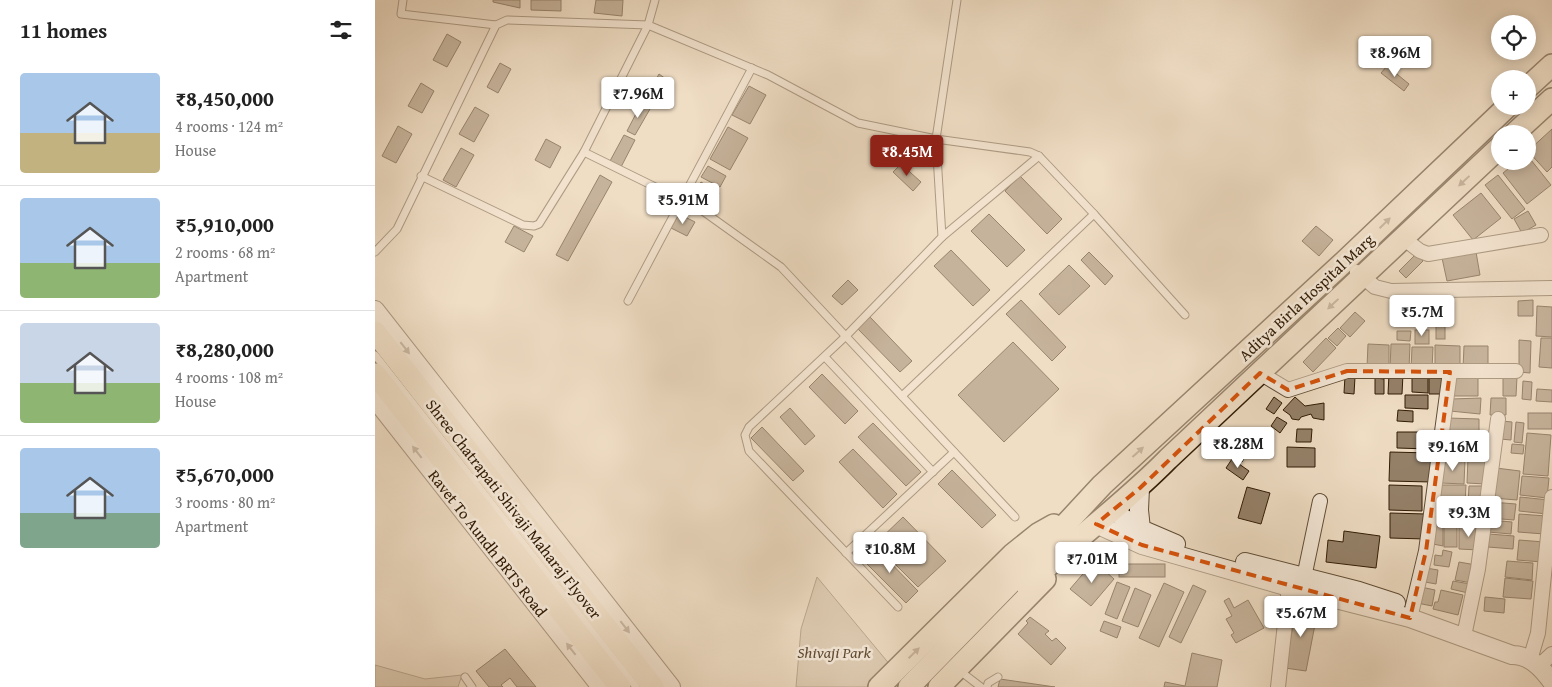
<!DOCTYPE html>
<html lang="en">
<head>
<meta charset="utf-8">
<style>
	body { margin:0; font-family:"Gentium Book Plus",serif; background:#f6f6f6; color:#222; height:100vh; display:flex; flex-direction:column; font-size:19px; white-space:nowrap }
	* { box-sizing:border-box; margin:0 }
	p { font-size:16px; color:#767676 }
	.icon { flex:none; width:28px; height:28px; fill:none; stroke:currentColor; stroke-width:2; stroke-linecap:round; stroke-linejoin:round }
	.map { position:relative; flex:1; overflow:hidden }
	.drawer { display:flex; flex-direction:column; background:#fff; width:375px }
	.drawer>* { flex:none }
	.buttons { position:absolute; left:1116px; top:15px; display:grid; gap:10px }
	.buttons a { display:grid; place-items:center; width:45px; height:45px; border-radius:50%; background:#fff; box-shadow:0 2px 12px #0003; font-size:25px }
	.price { position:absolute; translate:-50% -42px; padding:0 11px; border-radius:5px; background:#fff; color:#222; font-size:16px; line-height:32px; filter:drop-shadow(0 1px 2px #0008) }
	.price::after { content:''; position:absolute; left:50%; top:30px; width:15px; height:11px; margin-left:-8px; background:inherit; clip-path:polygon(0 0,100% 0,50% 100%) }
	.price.active { background:#8f2418; color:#fff }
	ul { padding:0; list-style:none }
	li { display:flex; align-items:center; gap:15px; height:125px; padding:0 20px }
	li+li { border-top:1px solid #e0e0e0 }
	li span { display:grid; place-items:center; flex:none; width:140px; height:100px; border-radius:5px; color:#555 }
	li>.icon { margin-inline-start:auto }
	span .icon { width:60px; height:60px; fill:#fffc; stroke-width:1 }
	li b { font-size:21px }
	h2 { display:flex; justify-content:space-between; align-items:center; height:60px; padding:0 20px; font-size:21px }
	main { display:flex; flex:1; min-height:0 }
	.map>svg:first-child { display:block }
	.green { fill:#cfbca3; stroke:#806c54 }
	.building { fill:#948068; stroke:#311b04 }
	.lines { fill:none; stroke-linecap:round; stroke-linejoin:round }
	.service-casing { stroke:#604c34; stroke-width:9 }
	.minor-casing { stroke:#604c34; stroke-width:16 }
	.tertiary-casing { stroke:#604c34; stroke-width:20 }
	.primary-casing { stroke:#311b04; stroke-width:24 }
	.service { stroke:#f5e9d9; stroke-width:7 }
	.minor { stroke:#f5e9d9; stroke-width:14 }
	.tertiary { stroke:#f5e9d9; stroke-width:18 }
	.primary { stroke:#efddc4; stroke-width:21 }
	.oneway { fill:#9a866e }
	.oneway2 { fill:#9d8c79 }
	.marked { fill:none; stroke:#d6530b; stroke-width:4; stroke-dasharray:10 6; stroke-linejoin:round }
	.labels { text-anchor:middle; stroke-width:5; stroke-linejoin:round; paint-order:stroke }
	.street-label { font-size:16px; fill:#311b04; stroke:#f5e9d9 }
	.park-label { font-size:16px; font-style:italic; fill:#604b34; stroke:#f5e9d9 }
</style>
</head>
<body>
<main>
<section class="drawer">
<h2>11 homes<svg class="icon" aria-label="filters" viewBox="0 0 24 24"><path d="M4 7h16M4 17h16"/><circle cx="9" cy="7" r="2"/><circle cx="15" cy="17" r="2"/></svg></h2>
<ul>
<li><span style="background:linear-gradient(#a9c7e8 60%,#c2b280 0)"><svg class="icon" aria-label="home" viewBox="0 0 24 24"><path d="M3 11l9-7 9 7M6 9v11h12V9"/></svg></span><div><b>₹8,450,000</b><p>4 rooms · 124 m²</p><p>House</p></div></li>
<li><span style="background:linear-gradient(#a9c7e8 65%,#8fb573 0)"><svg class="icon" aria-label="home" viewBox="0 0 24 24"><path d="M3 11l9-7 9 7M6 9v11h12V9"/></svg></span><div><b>₹5,910,000</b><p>2 rooms · 68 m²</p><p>Apartment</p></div></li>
<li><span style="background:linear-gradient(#c9d6e8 60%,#8fb573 0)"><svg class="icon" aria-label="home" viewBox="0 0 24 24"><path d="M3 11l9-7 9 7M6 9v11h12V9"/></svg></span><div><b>₹8,280,000</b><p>4 rooms · 108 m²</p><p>House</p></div></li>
<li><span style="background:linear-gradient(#a9c7e8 65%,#7fa58c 0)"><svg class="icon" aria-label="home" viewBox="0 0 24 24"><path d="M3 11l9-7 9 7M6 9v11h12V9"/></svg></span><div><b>₹5,670,000</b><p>3 rooms · 80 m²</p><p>Apartment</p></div></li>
</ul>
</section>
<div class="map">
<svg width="1177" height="687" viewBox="0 0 1177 687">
	<rect width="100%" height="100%" fill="#efddc4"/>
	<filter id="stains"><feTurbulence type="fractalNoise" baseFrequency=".004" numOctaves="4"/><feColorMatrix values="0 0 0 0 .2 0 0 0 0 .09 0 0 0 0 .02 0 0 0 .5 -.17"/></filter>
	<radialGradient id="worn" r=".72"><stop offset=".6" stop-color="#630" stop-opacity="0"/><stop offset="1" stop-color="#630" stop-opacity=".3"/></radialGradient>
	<!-- green -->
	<g class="green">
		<polygon points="442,577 516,666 493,687 421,687 426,629"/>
		<polygon points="0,665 50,679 87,675 83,687 0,687"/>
	</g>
	<!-- building -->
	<g class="building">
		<polygon points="118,0 145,0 145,8 118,2"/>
		<polygon points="156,0 186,0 186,11 156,10"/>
		<polygon points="221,0 248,0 247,16 219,13"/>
		<polygon points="72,34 86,42 72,67 58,60"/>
		<polygon points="1029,40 1054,61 1047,68 1023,47"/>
		<polygon points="125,63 136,69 123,93 112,87"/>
		<polygon points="1012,66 1034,84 1029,91 1006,73"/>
		<polygon points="284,74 291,79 279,100 272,96"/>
		<polygon points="46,83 59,91 47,113 33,106"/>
		<polygon points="374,86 391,95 375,124 357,115"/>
		<polygon points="266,104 275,109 260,135 252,131"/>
		<polygon points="100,107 114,115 99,142 84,134"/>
		<polygon points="23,126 37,134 21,163 7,156"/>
		<polygon points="353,127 373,138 355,170 335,159"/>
		<polygon points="1177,129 1177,167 1172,172 1153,151"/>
		<polygon points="249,135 260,140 246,167 235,161"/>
		<polygon points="171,139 186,147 175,168 160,160"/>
		<polygon points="86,148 99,155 81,187 68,180"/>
		<polygon points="1152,155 1176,185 1152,204 1128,173 1143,161 1152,161"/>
		<polygon points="526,164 546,182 538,191 518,172"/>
		<polygon points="333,166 351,176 345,187 326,177"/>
		<polygon points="225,175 237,182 193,261 181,255"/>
		<polygon points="1123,175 1150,209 1137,219 1110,185"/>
		<polygon points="645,176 687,219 672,234 630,191"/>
		<polygon points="326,182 344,193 336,207 318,197"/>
		<polygon points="1106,193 1126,218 1098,240 1078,215"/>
		<polygon points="1153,211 1161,225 1147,233 1139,219"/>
		<polygon points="304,214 320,222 312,236 296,228"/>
		<polygon points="614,214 650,250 632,267 596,231"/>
		<polygon points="139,226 158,236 149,252 130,242"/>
		<polygon points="941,226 958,240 944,256 927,241"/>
		<polygon points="576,250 615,290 598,306 559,266"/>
		<polygon points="714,252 738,276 730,285 706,260"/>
		<polygon points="1101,252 1105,275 1072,281 1067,258"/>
		<polygon points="1041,254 1048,261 1031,278 1024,271"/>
		<polygon points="694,265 715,286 684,315 664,294"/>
		<polygon points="473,280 483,290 467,305 457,296"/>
		<polygon points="646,300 691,347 677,361 631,314"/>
		<polygon points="1158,300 1158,316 1143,316 1143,301"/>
		<polygon points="1162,306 1177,307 1177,337 1161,336"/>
		<rect x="1061" y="311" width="9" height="28"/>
		<polygon points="980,312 990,321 975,337 965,328"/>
		<polygon points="495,317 537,361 525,372 483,329"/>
		<polygon points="963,328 971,336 962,346 953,338"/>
		<rect x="1040" y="330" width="14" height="14"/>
		<polygon points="1022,331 1036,331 1035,341 1022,340"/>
		<polygon points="951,338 961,348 938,372 928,362"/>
		<polygon points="1166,338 1177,338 1177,368 1164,367"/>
		<polygon points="1144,340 1156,341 1155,373 1144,372"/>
		<polygon points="638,342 684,389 629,442 583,395"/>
		<polygon points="993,344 1014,345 1014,368 992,367"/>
		<polygon points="1016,344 1035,344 1034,369 1015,369"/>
		<polygon points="1060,345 1085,346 1085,370 1060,369"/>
		<polygon points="1089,346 1113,346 1113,369 1088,368"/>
		<polygon points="1037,347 1058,347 1057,370 1036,370"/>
		<polygon points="1037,373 1053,374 1053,393 1037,392"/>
		<polygon points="447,374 483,411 470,424 434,387"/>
		<polygon points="1014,374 1028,374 1027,394 1013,394"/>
		<polygon points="1078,374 1103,374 1103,396 1077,396"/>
		<polygon points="970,376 980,377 979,394 969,393"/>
		<polygon points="1054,376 1072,376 1071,394 1054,394"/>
		<polygon points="1128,376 1142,377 1141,396 1128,396"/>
		<polygon points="1000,378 1009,379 1009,394 1000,394"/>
		<polygon points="1148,381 1157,382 1156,400 1147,399"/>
		<polygon points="1162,389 1177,390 1177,402 1161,401"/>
		<polygon points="1030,395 1053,395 1053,409 1030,408"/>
		<polygon points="899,397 907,403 899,414 891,409"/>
		<polygon points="920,397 930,406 949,403 949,420 938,418 936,414 926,417 924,420 917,419 915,415 908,410"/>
		<polygon points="1106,398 1105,414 1075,411 1076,399"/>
		<polygon points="1116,398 1131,398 1131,415 1115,415"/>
		<polygon points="415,408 440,436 430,445 405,417"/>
		<polygon points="1023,410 1038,411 1038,422 1022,421"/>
		<rect x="1153" y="413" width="24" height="16"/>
		<polygon points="902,417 912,423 905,433 896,426"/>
		<polygon points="1073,418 1104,419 1104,435 1073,435"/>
		<polygon points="1127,421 1137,422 1136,440 1125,439"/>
		<polygon points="1141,422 1149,423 1147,443 1139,442"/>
		<polygon points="498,423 546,472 531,486 483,437"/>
		<polygon points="387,427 429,471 418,481 376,438"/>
		<polygon points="922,429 937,429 936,442 921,442"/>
		<polygon points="1022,432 1054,432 1054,449 1022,448"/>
		<polygon points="1152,433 1176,435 1173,476 1148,474"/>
		<polygon points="1074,438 1109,439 1109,456 1072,454"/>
		<polygon points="1137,444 1149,445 1148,454 1136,453"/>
		<polygon points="912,447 940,448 940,467 912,467"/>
		<polygon points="478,449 522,494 508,508 464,462"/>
		<polygon points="861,449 871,455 867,462 856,455"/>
		<polygon points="1015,452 1056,453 1056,482 1014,481"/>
		<polygon points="1093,458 1110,459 1110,484 1092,483"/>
		<polygon points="857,459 874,471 868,480 851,468"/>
		<polygon points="1067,460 1090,460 1089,484 1066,483"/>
		<polygon points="1121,468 1145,471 1142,500 1118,498"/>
		<polygon points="577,470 621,515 607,528 563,484"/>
		<polygon points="1147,476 1174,478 1172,498 1145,495"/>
		<polygon points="1014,485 1047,486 1047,511 1014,510"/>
		<polygon points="1062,485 1091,485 1090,504 1061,504"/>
		<polygon points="1094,486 1108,486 1108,504 1093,504"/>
		<polygon points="872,487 895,493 886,524 863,518"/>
		<polygon points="1145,497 1174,500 1172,514 1144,511"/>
		<polygon points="1116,502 1141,504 1139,520 1114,518"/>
		<polygon points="1074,505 1074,522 1062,519 1062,507"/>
		<polygon points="1078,506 1092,507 1091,524 1077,524"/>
		<polygon points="1094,508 1108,508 1108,525 1094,524"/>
		<polygon points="1015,513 1051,514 1050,539 1015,538"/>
		<polygon points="1144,514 1171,516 1169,534 1143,532"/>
		<polygon points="528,517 571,561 543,587 500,544"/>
		<polygon points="1114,520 1137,522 1136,534 1113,532"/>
		<polygon points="1068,525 1068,546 1058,544 1061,527"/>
		<rect x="1069" y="526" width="13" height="21"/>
		<polygon points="1084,527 1105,527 1104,550 1084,549"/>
		<polygon points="969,531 1005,536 1001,568 951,562 953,540 968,542"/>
		<polygon points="1114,534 1139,536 1138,549 1113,547"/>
		<polygon points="1144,540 1169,542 1167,562 1142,560"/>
		<polygon points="499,546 543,591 531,603 486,558"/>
		<polygon points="1068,550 1077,552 1074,567 1059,565 1060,555 1067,556"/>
		<polygon points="719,561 739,579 716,606 695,589"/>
		<polygon points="1132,561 1158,563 1157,580 1130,577"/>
		<polygon points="1084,562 1101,565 1097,583 1080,580"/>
		<rect x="744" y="564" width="46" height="13"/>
		<polygon points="1051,568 1063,570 1061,584 1050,582"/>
		<polygon points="1130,578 1158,581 1156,599 1128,597"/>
		<polygon points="1078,581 1095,584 1093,593 1076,589"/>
		<polygon points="742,582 755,587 742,619 730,614"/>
		<polygon points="789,583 809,592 784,647 764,638"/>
		<polygon points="818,585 831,591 806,643 794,637"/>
		<polygon points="1046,587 1060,590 1057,606 1042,603"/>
		<polygon points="760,588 776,595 763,627 747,621"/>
		<polygon points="1066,590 1088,595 1083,615 1058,609 1060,602 1063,602"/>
		<polygon points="1110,597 1130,599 1129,613 1109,611"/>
		<polygon points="854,598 859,608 873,600 889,628 861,643 856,635 859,633 851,619 857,616 849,601"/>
		<polygon points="922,605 943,609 931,671 910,668"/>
		<polygon points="655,617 674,631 670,634 677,641 681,638 691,648 676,665 643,634 653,623 651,621"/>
		<polygon points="729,621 746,627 742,638 725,631"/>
		<polygon points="130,649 161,687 142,687 135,678 126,685 128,687 114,687 101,671"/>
		<polygon points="817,653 847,660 842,687 789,687 790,682 810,686"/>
		<polygon points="625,679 680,687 623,687"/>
	</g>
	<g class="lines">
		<!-- service casing -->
		<g class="service-casing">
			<g id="service">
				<polyline points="28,0 26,14 121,25"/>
				<polyline points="46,176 148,225 159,226 164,224 209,152"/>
				<polyline points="567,237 664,156"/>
				<polyline points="0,252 22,229 121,25 132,20 273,25 280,0"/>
				<polyline points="253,301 377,68"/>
				<polyline points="0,355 261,687"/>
				<polyline points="450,357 558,472"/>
				<polyline points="527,396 719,214"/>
				<polyline points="640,517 406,267 325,209 209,152 273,25 393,75 483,123 561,139 655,152 664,156 719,214 810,315"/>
				<polyline points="471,553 579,452"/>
				<polyline points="523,607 374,451 370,435 374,427 471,336 567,237 561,139 582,0"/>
				<polyline points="585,671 606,687"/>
				<polyline points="90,677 97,687"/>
				<polyline points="612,687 613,683 623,677"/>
			</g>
		</g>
		<!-- minor casing -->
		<g class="minor-casing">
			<g id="minor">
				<polyline points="1028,238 1045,251 1053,254 1166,235"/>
				<polyline points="982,272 1000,287 1016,291 1177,288"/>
				<polyline points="885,373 913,390 972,371 1141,371"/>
				<polyline points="927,587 945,501"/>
				<polyline points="1035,618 1051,551 1075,372"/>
				<polyline points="1089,636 1103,569 1123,419"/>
				<polyline points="1155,660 1163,633 1177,497"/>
				<polyline points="1164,666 1177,654"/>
				<polyline points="903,687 914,587"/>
			</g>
		</g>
		<!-- tertiary casing -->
		<g class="tertiary-casing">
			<g id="tertiary">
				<polyline points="0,310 296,687"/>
				<polyline points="0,399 226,687"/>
				<polyline points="765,488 764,510 766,529 801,544"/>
				<polyline points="736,510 766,529"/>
				<path d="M721 524 767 545 914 587 1035 618 1137 655C1155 655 1167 668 1177 682"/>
				<polyline points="870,562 984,591 1021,603"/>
			</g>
		</g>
		<!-- primary casing -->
		<g class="primary-casing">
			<g id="primary">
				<polyline points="1152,88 1177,65"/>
				<polyline points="1139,134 1177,99"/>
				<polyline points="0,332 278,687"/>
				<polyline points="0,374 245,687"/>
				<path d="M652 586C697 541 749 504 793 459L1125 147"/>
				<polyline points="504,687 638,554 663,534 679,525"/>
				<polyline points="534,687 649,569 727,485 970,261 1133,106"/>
				<polyline points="564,687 670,579"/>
			</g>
		</g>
		<!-- service -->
		<use href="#service" class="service"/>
		<!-- minor -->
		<use href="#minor" class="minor"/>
		<!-- tertiary -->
		<use href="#tertiary" class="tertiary"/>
		<!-- primary -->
		<use href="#primary" class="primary"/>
	</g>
	<!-- one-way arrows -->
	<defs><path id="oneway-solid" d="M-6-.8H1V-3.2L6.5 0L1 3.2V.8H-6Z" transform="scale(1.25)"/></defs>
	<g class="oneway">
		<use href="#oneway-solid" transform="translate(1089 181) rotate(137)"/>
		<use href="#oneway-solid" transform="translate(1010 223) rotate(-44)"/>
		<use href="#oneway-solid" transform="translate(958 304) rotate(137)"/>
		<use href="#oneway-solid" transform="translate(763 452) rotate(-42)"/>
		<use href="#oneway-solid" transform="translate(539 653) rotate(-44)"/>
	</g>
	<g class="oneway2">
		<use href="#oneway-solid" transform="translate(30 348) rotate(52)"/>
		<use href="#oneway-solid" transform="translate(42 452) rotate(-128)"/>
		<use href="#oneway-solid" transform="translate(250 627) rotate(52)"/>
		<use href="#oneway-solid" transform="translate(196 649) rotate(-128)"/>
	</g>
	<!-- marked area -->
	<path d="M0 0H1177V687H0ZM972 371 1075 372 1051 551 1035 618 767 545 721 524 765 488 885 373 913 390Z" fill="#efddc4" fill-opacity=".55" fill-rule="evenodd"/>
	<path class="marked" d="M972 371 1075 372 1051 551 1035 618 767 545 721 524 765 488 885 373 913 390Z"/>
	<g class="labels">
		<!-- street labels -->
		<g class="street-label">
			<text transform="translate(931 297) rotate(-43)" y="6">Aditya Birla Hospital Marg</text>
			<text transform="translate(139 509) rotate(52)" y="6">Shree Chatrapati Shivaji Maharaj Flyover</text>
			<text transform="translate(113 543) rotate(52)" y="6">Ravet To Aundh BRTS Road</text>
		</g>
		<!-- park labels -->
		<g class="park-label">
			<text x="459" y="658">Shivaji Park</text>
		</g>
	</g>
	<rect width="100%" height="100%" filter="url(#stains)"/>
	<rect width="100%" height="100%" fill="url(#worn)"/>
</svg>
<div class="buttons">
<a><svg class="icon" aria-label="locate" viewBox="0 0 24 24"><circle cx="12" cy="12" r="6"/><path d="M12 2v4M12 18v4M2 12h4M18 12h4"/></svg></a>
<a>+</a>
<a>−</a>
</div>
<b class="price" style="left:1020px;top:78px">₹8.96M</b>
<b class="price" style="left:263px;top:119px">₹7.96M</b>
<b class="price active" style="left:532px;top:177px">₹8.45M</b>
<b class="price" style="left:308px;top:225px">₹5.91M</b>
<b class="price" style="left:1047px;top:337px">₹5.7M</b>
<b class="price" style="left:863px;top:469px">₹8.28M</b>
<b class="price" style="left:1078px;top:472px">₹9.16M</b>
<b class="price" style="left:1094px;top:538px">₹9.3M</b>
<b class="price" style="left:515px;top:574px">₹10.8M</b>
<b class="price" style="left:717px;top:584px">₹7.01M</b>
<b class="price" style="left:926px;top:638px">₹5.67M</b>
</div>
</main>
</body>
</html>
